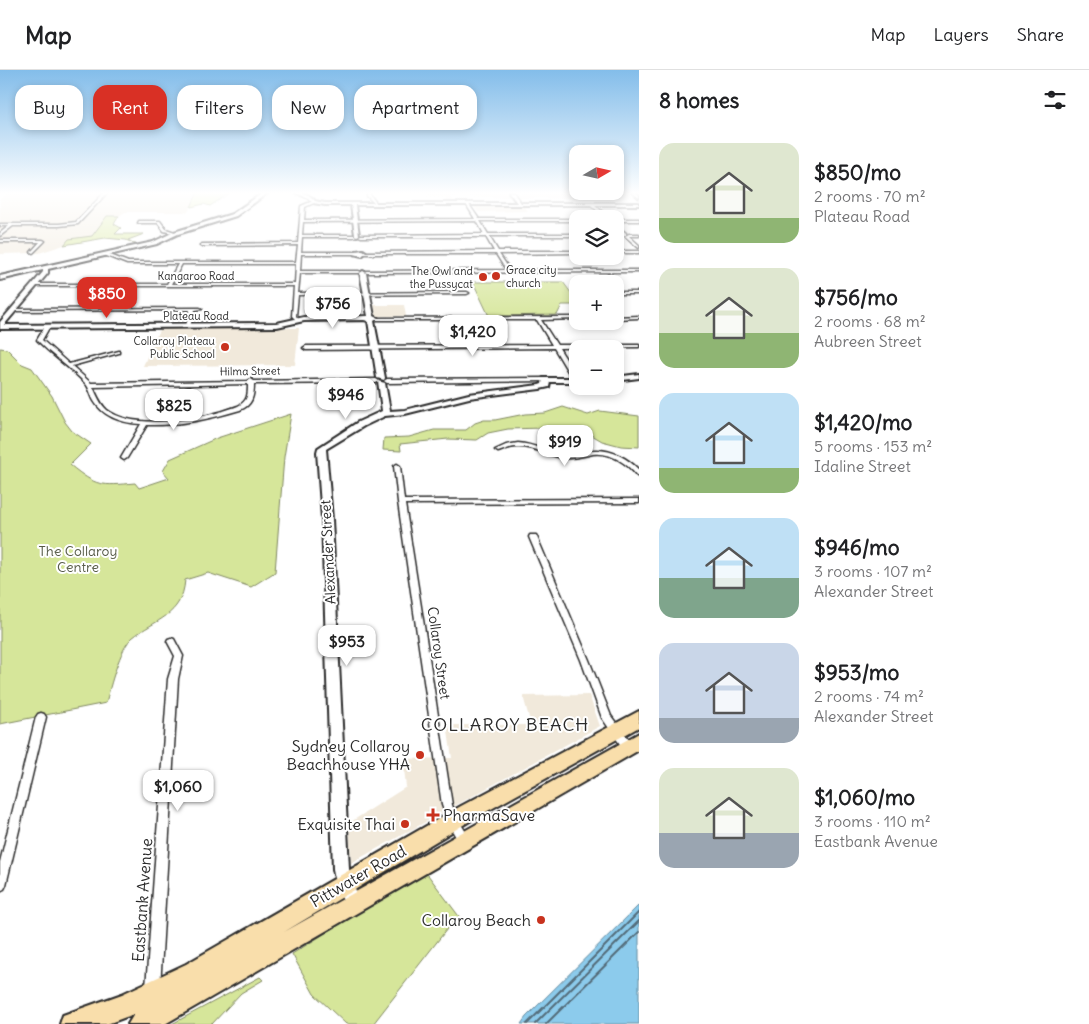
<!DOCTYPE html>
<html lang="en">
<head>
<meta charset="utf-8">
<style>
	body { margin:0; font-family:Delius,sans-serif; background:#f6f6f6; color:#202124; height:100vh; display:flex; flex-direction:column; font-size:19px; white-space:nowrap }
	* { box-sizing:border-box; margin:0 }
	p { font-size:16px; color:#757577 }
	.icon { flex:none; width:28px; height:28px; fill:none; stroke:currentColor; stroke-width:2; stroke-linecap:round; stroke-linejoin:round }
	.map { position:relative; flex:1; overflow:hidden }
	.side { display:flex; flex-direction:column; background:#fff; width:450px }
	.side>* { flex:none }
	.top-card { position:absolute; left:15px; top:15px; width:475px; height:45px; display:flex; gap:10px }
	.needle { width:32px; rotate:81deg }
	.fabs { position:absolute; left:569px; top:75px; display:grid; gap:10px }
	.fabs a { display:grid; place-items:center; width:55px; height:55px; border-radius:10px; background:#fff; box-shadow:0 2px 8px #0003; font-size:25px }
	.price { position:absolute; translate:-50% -42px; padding:0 11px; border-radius:10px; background:#fff; color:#222; font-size:16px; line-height:32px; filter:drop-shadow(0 1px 2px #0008) }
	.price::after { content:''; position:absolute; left:50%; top:30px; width:15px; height:11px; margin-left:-8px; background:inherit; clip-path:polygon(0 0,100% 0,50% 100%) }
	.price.active { background:#d93025; color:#fff }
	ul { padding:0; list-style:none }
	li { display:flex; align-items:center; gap:15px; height:125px; padding:0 20px }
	li span { display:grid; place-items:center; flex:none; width:140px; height:100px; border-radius:15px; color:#555 }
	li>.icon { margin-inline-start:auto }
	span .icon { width:60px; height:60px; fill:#fffc; stroke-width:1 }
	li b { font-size:21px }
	h2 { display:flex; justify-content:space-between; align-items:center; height:60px; padding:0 20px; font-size:21px }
	.tag { padding:0 18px; border-radius:15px; background:#fff; box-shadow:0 2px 8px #0003; font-size:18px; line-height:45px }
	.tag.active { background:#d93025; color:#fff }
	header { display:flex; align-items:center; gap:30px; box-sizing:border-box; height:70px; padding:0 25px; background:#fff; border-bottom:1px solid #e0e0e0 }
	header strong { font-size:24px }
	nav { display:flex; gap:28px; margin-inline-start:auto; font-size:18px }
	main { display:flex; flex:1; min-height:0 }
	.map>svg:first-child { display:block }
	.built { fill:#f1e9db }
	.green { fill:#d6e69a; stroke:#808862 }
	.water { fill:#8ccbec; stroke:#658b9f }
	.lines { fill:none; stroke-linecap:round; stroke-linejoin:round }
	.shore { stroke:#526b78; stroke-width:2 }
	.street-casing { stroke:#2b2b2b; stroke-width:3 }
	.secondary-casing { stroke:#2b2b2b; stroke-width:4 }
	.highway-casing { stroke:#2b2b2b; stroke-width:4 }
	.street { fill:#fff; fill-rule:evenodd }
	.secondary { fill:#fff; fill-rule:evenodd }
	.highway { fill:#f9deab; fill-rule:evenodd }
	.poi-dot { fill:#c8321e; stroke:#fff; stroke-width:2 }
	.labels { text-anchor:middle; stroke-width:4; stroke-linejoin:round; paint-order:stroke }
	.far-poi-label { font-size:11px; fill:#2b2b2b; stroke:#fff; text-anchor:end }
	.far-street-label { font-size:11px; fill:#2b2b2b; stroke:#fff }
	.park-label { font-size:14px; fill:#565a47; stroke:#fff }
	.street-label { font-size:14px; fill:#2b2b2b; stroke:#fff }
	.near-poi-label { font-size:16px; fill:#2b2b2b; stroke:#fff; text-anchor:end }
	.near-street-label { font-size:16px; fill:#2b2b2b; stroke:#fff }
	.near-neighbourhood-label { font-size:18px; letter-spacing:1px; fill:#2b2b2b; stroke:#fff }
</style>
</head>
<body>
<header>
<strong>Map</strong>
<nav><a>Map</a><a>Layers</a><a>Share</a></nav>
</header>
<main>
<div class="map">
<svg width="639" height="954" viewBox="0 0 639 954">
	<rect width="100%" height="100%" fill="#fff"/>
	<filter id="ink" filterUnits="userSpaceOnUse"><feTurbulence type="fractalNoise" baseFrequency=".02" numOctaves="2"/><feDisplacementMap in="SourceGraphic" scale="10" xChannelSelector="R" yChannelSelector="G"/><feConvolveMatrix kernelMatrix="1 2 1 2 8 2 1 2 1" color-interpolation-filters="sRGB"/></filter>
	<g filter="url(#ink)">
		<!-- built -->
		<g class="built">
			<polygon points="9,122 198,122 188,142 125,142 119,146 107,146 92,166 69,169 64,175 39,183 0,184 0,129"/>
			<polygon points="427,122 506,122 510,127 451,127 455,133 446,133 445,127 429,127"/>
			<polygon points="516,123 581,123 583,125 575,125 577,128 519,128"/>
			<polygon points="473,135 522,135 528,141 478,142"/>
			<polygon points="374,235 404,235 406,246 376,246"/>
			<polygon points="160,258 299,258 295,295 143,296"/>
			<polygon points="589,625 600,656 351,793 349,753 406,717 403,689 452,688 447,655 531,655 523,626"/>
		</g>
		<!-- green -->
		<g class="green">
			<polygon points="198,122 231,122 210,136 204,134 191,137"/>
			<polygon points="107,146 119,146 114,154 121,158 115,164 144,164 128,170 137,175 126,170 105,168 64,175 69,169 92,166"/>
			<polygon points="473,212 563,212 577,231 577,235 562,235 557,245 489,246"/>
			<path d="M0 278 7 279 22 294 32 298 52 326 65 352 72 361 91 374 70 395C97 417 101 416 135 413L139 418 169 408 163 401 170 389 217 368 291 344 284 387 275 502 251 517 208 503 185 510C182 547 155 549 132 568 120 578 110 617 106 633L0 654Z"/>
			<polygon points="563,337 588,345 600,341 639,346 639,377 621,376 602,371 590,364 551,366 543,358 508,359 488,363 477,370 448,369 400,374 401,381 383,380 384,368 409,367 434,360 466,360 475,353 484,350 495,350 525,344 545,343"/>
			<polygon points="425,801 461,849 454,850 373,954 346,954 314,924 292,884"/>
			<polygon points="260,907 263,910 241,923 212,954 172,954"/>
		</g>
		<!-- water -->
		<polygon class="water" points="639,835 639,954 521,954 526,947"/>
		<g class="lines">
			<!-- shore -->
			<g class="shore">
				<polyline points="527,954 639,842"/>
				<polyline points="535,954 639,851"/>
				<polyline points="546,954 639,862"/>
			</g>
			<!-- street casing -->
			<g class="street-casing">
				<g id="street">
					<polygon points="105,122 108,122 78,154 59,156 13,156 0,166 0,163 9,156 0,156 0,154 59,154 76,152"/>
					<polygon points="367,122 370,122 370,125 378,135 376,135 367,126"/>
					<polygon points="632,122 635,122 639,125 639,128"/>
					<path d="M313 131 314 133 305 137 304 150 475 149 466 134 468 133 479 149H578V151H480L488 164H578V166H489L498 181H578V183L499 184 510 200H639V202L367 203 365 202 366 201 506 200 496 184H364L362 183 364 182 494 181 486 167H361L359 166 361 165 484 164 477 151 303 152 302 165H354L356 166 354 167H302L301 182H356L358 183 356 184H301L300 201H359L361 202 359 203H300L298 223 467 222 469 223 467 224 298 225 296 246 299 250 297 251 292 246 294 216H36L34 215 36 214H167L178 194H127L104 185 105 183 128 192H296L298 175 202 176 200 175 202 174 298 173 301 136ZM182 194H296L295 214H171Z"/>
					<polygon points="591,133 593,133 610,149 606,149 591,135"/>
					<rect x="615" y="149" width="24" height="2"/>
					<polygon points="139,151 160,151 166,159 178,163 176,164 164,161 158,153 138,153"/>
					<polygon points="615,154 626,163 626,165 615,166 615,164 623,164 615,157"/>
					<polygon points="629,164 639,164 639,166 629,166 639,175 639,178 625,166"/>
					<polygon points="0,170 43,170 45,171 33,183 31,182 40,172 0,172"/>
					<rect x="615" y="181" width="24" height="2"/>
					<polygon points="577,222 578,224 575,224 575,223"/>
					<rect x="615" y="222" width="24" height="2"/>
					<polygon points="193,238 200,238 202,239 195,240 190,256 188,257 186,256 190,240 14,241 12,240 14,239"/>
					<polygon points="639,246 639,248 615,249 615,247"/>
					<polygon points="578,247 578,249 541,250 557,275 639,275 639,277 559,278 578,308 578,311 576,312 573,310 554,278 306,280 303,278 306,276 552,275 537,250 375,250 373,249 375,248"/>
					<path d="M46 255 50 256 42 270 69 294 119 281V283L72 296 91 313 248 311 251 309 254 311 376 309 379 311 376 313 254 314C254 327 252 335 240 340 210 349 178 356 147 355L127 388 124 390 121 388 141 354C124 353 104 348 94 331 91 326 90 319 86 314 71 298 52 286 37 270ZM248 314C248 324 248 331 238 336 207 348 136 362 107 340 100 334 97 325 93 317Z"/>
					<polygon points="546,308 548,309 548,311 387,313 384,311 387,309"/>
					<path d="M518 373C534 374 547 382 563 384 574 385 584 381 594 380 611 379 628 388 639 400V407L637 406C627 393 611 382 593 384 583 386 573 389 562 388 547 385 532 376 517 377 510 377 504 380 498 382L495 380 506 375Z"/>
					<path d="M397 394 400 396 404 430 639 429V433L405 434 452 735 457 748 471 770 469 774 465 775C454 771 446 746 442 735L398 432 394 396Z"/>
					<polygon points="530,465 536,465 537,467 589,590 611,646 632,674 633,677 632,680 628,681 624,680 602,648 581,590 529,467"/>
					<polygon points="171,568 174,569 183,586 178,609 160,918 158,923 153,925 148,923 146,918 168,609 175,586 167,571 168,569"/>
					<polygon points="41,643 44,644 46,647 6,815 4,819 0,821 0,792 36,647 38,644"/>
				</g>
			</g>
			<!-- secondary casing -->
			<g class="secondary-casing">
				<g id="secondary">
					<polygon points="264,122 269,122 236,146 178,164 157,174 48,199 48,203 4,255 277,253 304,247 368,246 360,203 363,201 366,203 374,246 378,248 374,251 385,308 384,310 377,308 368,251 364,250 304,251 277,257 0,259 0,252 43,202 43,200 0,210 0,206 153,172 174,162 232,144"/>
					<path d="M294 122C302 122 310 124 315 131L325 133H517L509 122H513L521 133H639V135H355L359 165 357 166 355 165 351 135H325L313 133 308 128Z"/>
					<polygon points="356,181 363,180 366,182 362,186 354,184"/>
					<polygon points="639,304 639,308 615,311 615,307"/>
					<path d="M543 308H578V312H550L549 317 540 319 469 328 405 344 385 346 364 356 326 379 332 449 349 799 351 812 363 833 361 839 355 841C340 835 336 813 333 799L322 449 317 382 318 378 358 352 382 341 378 311 385 313 390 341 405 340 469 324 539 315 542 314Z"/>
				</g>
			</g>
			<!-- highway casing -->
			<g class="highway-casing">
				<polygon id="highway" points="639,641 639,657 475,748 284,862 639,663 639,680 165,954 128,954 134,944 107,954 60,954 63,945 122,924 186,894 461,736"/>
			</g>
			<!-- street -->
			<use href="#street" class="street"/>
			<!-- secondary -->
			<use href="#secondary" class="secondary"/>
			<!-- highway -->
			<use href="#highway" class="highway"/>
		</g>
	</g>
	<!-- sky -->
	<linearGradient id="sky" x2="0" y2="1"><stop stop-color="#83bdea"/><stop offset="0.48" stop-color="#fff"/><stop offset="1" stop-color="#fff" stop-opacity="0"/></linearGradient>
	<rect width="639" height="256" fill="url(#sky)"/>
	<!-- markers -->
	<g class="poi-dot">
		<circle cx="496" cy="206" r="5"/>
		<circle cx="483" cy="207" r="5"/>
		<circle cx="225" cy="277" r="5"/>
		<circle cx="420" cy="685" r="5"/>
		<path d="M430.5 737.5h5v5h5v5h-5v5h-5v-5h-5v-5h5z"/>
		<circle cx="405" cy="754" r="5"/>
		<circle cx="541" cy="850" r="5"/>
	</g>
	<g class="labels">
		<!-- far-poi labels -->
		<g class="far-poi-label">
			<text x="506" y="204" text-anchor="start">Grace city<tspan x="506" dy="13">church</tspan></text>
			<text x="473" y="205">The Owl and<tspan x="473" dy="13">the Pussycat</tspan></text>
			<text x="215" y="275">Collaroy Plateau<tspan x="215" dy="13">Public School</tspan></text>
		</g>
		<!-- far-street labels -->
		<g class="far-street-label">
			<text x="196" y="210">Kangaroo Road</text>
			<text x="196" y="250">Plateau Road</text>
			<text transform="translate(250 301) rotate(-1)" y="4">Hilma Street</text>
		</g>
		<!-- park labels -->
		<g class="park-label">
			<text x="78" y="486">The Collaroy<tspan x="78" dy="16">Centre</tspan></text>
		</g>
		<!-- street labels -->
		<g class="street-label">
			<text transform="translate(328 482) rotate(-93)" y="5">Alexander Street</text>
			<text transform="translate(439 583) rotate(82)" y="5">Collaroy Street</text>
		</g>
		<!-- near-poi labels -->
		<g class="near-poi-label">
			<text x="410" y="682">Sydney Collaroy<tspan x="410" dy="18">Beachhouse YHA</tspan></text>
			<text x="443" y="751" text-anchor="start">PharmaSave</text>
			<text x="395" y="760">Exquisite Thai</text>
			<text x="531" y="856">Collaroy Beach</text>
		</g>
		<!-- near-street labels -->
		<g class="near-street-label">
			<text transform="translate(358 806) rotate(-30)" y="6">Pittwater Road</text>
			<text transform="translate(142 830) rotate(-86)" y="6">Eastbank Avenue</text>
		</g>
		<!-- near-neighbourhood labels -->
		<g class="near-neighbourhood-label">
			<text x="505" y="661">COLLAROY BEACH</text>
		</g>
	</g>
</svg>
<div class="fabs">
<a><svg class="needle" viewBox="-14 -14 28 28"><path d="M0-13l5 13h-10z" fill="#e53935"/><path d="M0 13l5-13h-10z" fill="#757577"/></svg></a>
<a><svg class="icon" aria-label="layers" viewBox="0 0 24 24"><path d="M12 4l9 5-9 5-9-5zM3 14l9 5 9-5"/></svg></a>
<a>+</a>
<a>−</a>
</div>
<b class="price active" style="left:107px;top:249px">$850</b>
<b class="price" style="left:333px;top:259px">$756</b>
<b class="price" style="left:473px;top:287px">$1,420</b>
<b class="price" style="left:346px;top:350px">$946</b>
<b class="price" style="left:174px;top:361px">$825</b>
<b class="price" style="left:565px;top:397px">$919</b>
<b class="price" style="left:347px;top:597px">$953</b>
<b class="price" style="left:178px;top:742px">$1,060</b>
<div class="top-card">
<a class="tag">Buy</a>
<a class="tag active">Rent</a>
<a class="tag">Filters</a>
<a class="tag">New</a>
<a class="tag">Apartment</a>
</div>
</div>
<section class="side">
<h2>8 homes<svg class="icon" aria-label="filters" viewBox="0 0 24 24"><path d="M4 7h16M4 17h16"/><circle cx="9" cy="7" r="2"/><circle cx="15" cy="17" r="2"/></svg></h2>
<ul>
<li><span style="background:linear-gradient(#dfe7d0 75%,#8fb573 0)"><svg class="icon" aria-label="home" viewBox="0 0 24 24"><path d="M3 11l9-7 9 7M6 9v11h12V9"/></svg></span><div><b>$850/mo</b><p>2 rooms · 70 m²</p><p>Plateau Road</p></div></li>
<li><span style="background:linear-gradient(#dfe7d0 65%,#8fb573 0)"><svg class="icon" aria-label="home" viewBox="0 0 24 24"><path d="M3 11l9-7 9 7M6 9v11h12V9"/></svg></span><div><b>$756/mo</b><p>2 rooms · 68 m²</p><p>Aubreen Street</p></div></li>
<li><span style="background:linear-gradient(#bfe0f5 75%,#8fb573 0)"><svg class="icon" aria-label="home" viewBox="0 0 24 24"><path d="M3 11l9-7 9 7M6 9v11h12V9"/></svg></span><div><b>$1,420/mo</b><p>5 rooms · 153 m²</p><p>Idaline Street</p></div></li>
<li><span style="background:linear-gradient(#bfe0f5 60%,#7fa58c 0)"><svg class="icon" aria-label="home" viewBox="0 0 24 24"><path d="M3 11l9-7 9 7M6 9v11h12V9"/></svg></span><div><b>$946/mo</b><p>3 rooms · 107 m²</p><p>Alexander Street</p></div></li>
<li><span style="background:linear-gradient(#c9d6e8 75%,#9aa5b1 0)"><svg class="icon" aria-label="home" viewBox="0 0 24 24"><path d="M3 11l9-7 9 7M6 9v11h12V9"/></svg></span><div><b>$953/mo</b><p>2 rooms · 74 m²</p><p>Alexander Street</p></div></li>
<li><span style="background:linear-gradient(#dfe7d0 65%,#9aa5b1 0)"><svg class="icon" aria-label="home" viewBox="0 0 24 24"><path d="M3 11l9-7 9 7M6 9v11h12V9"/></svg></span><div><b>$1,060/mo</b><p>3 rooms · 110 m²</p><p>Eastbank Avenue</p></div></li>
</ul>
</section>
</main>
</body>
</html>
